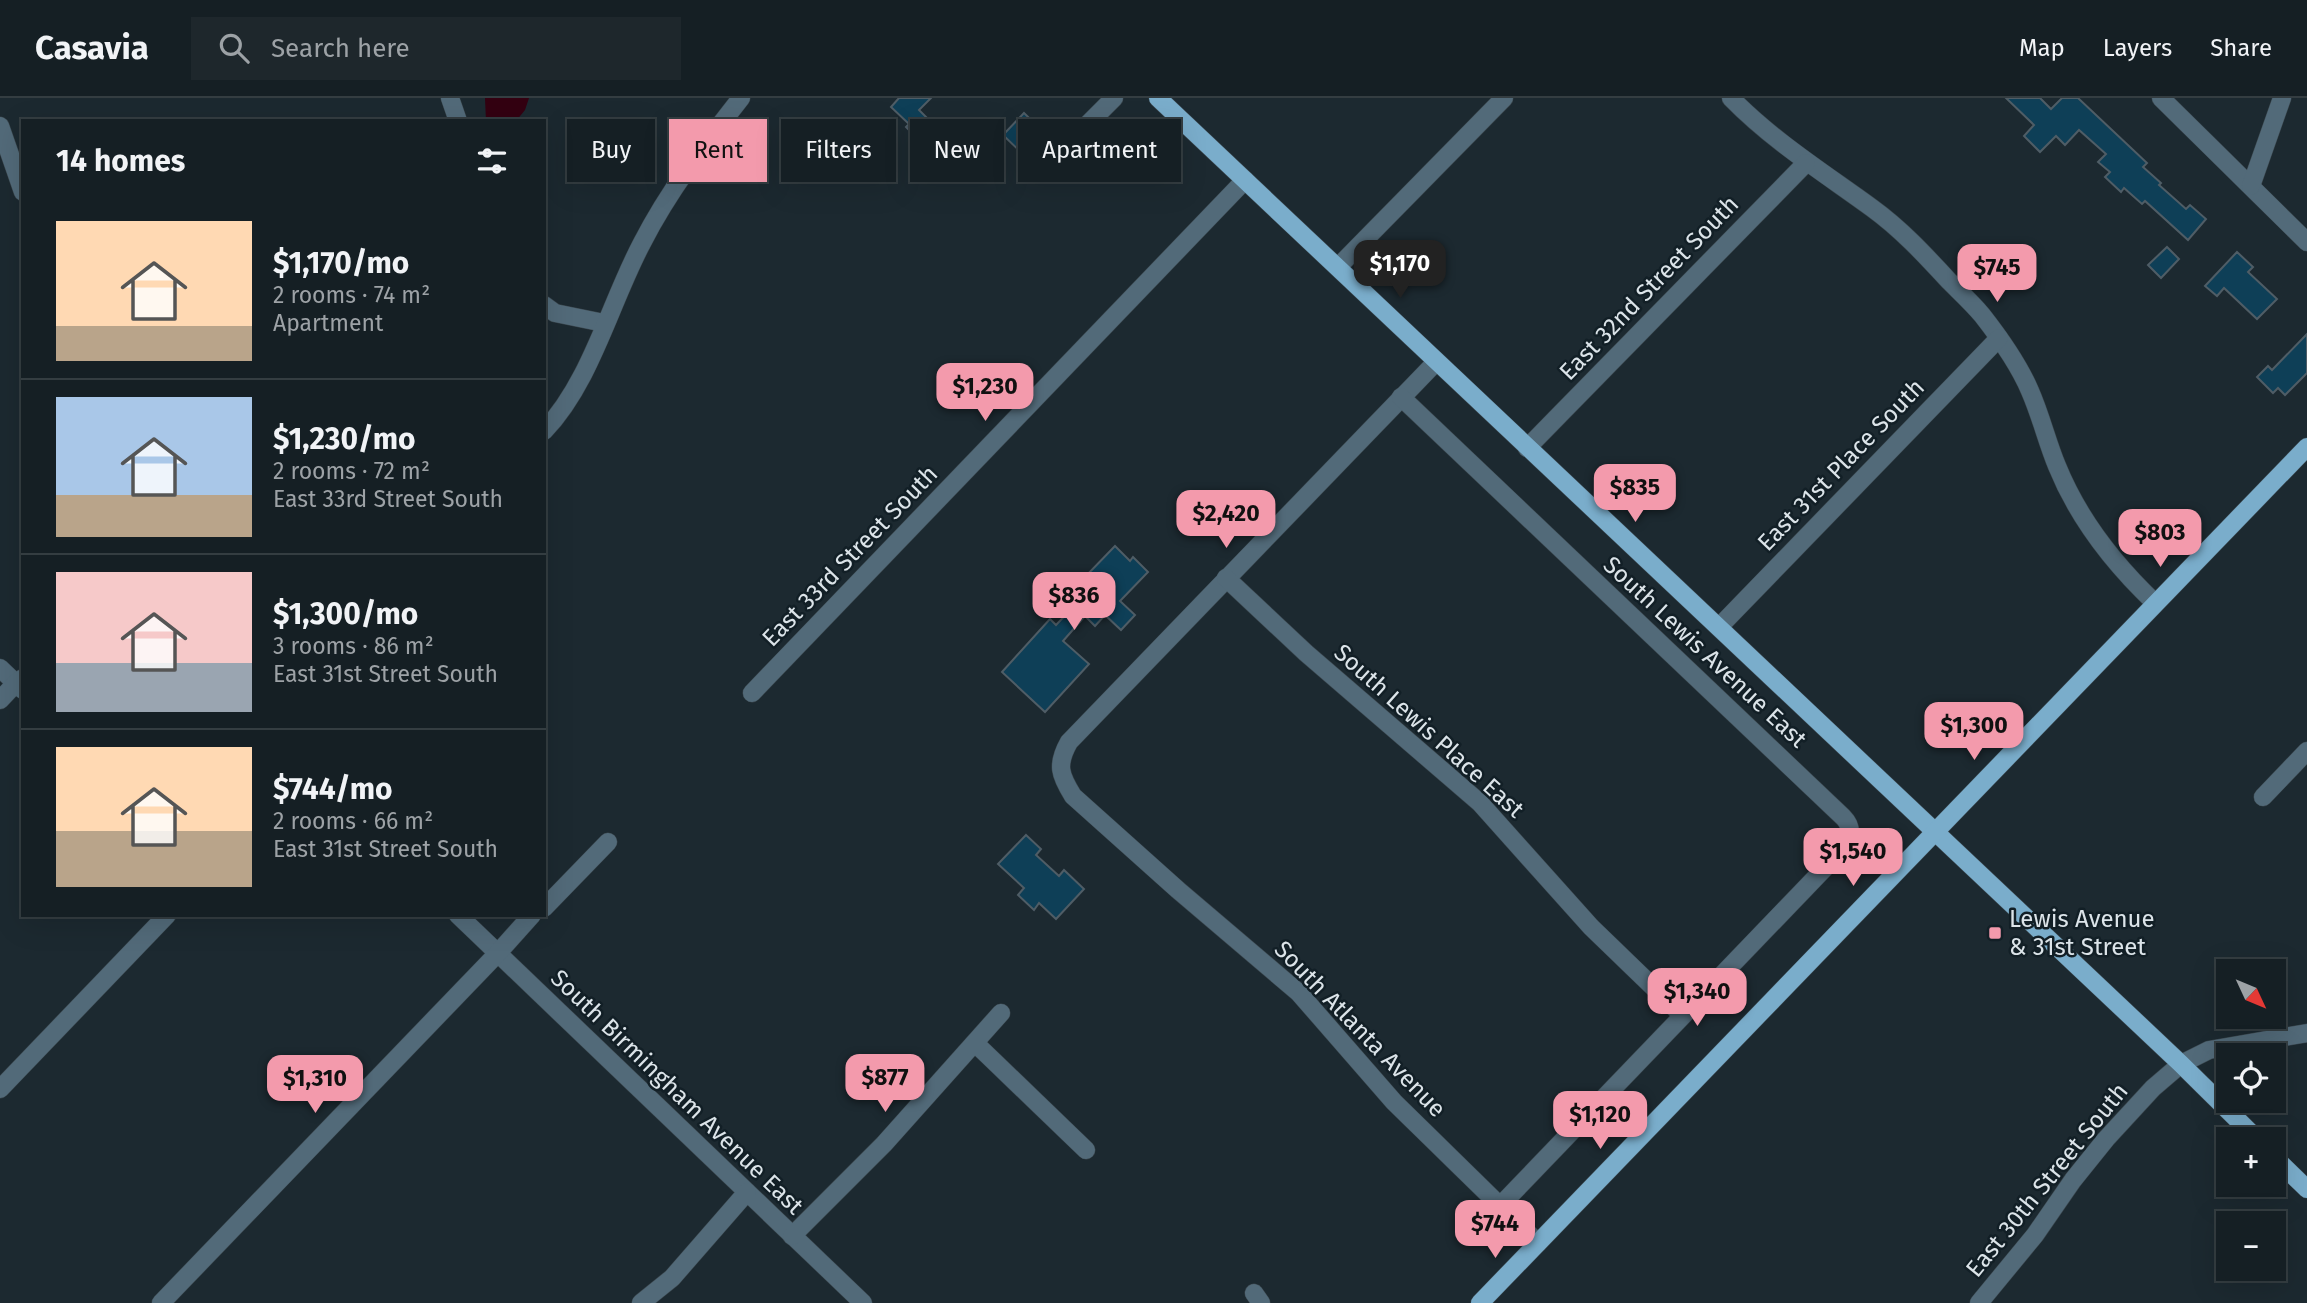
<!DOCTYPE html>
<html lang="en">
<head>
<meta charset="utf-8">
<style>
	body { margin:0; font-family:"Fira Sans",sans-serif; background:#1e272c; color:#f1f3f6; height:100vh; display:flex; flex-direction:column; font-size:26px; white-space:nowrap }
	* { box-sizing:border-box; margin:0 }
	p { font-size:23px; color:#9da2a6 }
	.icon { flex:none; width:38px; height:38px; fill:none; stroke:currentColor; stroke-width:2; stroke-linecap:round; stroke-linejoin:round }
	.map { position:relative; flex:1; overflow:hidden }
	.sheet { position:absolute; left:21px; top:21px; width:525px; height:798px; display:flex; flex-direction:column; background:#151f24; border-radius:0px; box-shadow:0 7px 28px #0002,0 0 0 2px #343d41 }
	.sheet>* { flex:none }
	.top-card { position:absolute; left:567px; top:21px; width:665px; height:63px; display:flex; gap:14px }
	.needle { width:46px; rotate:134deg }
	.fabs { position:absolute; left:2216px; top:861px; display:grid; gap:14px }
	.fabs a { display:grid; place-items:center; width:70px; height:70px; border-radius:0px; background:#151f24; box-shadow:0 7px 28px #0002,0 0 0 2px #343d41; font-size:35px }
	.price { position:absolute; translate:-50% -60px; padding:0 16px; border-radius:14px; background:#f39aac; color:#111; font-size:23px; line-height:46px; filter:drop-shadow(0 2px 4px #0008) }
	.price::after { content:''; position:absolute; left:50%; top:42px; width:21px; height:16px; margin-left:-10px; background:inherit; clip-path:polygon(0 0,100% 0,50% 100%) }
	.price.active { background:#222; color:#fff }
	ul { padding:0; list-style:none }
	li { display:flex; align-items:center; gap:21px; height:175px; padding:0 35px }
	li+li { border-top:2px solid #343d41 }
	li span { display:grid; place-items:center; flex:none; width:196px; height:140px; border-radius:0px; color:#555 }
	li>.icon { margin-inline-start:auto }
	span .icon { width:84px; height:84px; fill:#fffc; stroke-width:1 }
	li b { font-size:30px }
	h2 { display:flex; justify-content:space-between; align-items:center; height:84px; padding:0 35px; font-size:30px }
	.chip { padding:0 24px; border-radius:0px; background:#151f24; box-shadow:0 7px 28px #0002,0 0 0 2px #343d41; font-size:24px; line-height:63px }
	.chip.active { background:#f39aac; color:#111 }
	header { display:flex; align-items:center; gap:42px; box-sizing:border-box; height:98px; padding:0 35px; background:#151f24; border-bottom:2px solid #343d41 }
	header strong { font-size:33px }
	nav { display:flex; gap:38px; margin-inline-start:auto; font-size:24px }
	.search { width:490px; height:63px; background:#1e272c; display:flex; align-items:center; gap:18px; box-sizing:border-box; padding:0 24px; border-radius:0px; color:#9da2a6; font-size:26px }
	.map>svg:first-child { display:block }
	.water { fill:#301 }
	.building { fill:#0e3f57; stroke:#4f5d66; stroke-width:2 }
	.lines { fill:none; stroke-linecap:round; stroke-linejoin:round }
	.minor-casing { stroke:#3b474e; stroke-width:19 }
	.major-casing { stroke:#3b474e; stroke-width:19 }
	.minor { stroke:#526a79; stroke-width:18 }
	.major { stroke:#7aadcb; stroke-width:18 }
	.poi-dot { fill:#f39aac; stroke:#121f26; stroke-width:2.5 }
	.labels { text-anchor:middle; stroke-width:5; stroke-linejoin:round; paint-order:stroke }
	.street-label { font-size:24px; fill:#dce4e9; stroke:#121f26 }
	.poi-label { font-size:24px; fill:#dce4e9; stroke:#121f26; text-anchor:start }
</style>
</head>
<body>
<header>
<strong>Casavia</strong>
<div class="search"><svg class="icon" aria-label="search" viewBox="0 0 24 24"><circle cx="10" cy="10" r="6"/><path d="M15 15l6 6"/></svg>Search here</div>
<nav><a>Map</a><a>Layers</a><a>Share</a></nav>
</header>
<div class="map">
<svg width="2307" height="1205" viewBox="0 0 2307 1205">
	<rect width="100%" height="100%" fill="#1c2930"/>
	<!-- water -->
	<polygon class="water" points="485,0 529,0 525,12 516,23 486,23"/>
	<!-- building -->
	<g class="building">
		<polygon points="899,0 931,0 919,12 935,28 920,43 906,29 909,26 891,9"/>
		<polygon points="2006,0 2040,0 2051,11 2062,0 2078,0 2147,65 2143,69 2161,85 2159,87 2186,111 2190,107 2206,121 2188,142 2145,103 2142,106 2124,90 2121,94 2105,79 2110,74 2098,64 2106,56 2079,32 2065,47 2056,38 2040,54 2024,38 2034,27"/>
		<polygon points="1024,15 1055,45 1058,55 1064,59 1046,78 1003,37"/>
		<polygon points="2167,149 2179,161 2161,180 2148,167"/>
		<polygon points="2237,154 2253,169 2248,174 2277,201 2257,221 2224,190 2217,198 2205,188"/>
		<polygon points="2307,236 2307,275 2285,297 2278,290 2273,295 2257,279 2268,268 2272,272"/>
		<polygon points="1115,448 1130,463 1133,459 1148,474 1120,503 1135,517 1121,532 1105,517 1095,528 1085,518 1063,543 1089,566 1045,614 1002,574 1050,521 1056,527 1094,487 1085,479"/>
		<polygon points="1026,737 1041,751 1036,757 1059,778 1064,772 1084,791 1056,821 1039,805 1034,812 1018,797 1024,790 998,766"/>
	</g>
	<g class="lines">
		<!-- minor casing -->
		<g class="minor-casing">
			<g id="minor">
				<polyline points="450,0 458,23"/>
				<path d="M1731 0C1773 43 1824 75 1872 110 1901 131 1925 157 1949 183 1960 194 1972 205 1982 217 2000 240 2019 267 2030 293 2041 318 2047 344 2057 368 2078 420 2114 466 2155 505"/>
				<polyline points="2161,0 2307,144"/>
				<polyline points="0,28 23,94"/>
				<polyline points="1066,48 1114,0"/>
				<polyline points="2251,88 2282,0"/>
				<polyline points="1338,169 1504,0"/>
				<polyline points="544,207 555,215 604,225"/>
				<path d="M1436 264 1069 644C1056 667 1060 677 1073 698L1178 792 1299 895 1394 1004 1538 1145"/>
				<path d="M1401 299 1843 719C1853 729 1851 739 1844 750L1500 1108"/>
				<path d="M544 333C591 284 610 205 642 145 669 92 705 46 741 0"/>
				<polyline points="1527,350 1806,65"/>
				<polyline points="1226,480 1306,555 1480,705 1591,829 1682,917"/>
				<polyline points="1719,529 1999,240"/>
				<polyline points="0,570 23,592"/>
				<polyline points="752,595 1245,82"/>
				<polyline points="0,602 16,585 23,580"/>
				<polyline points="2263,699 2307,653"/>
				<polyline points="544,810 608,744"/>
				<polyline points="458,817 863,1205"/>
				<polyline points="976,946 1086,1052"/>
				<polyline points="0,991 167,817"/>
				<polyline points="792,1138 884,1046 1001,915"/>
				<polyline points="1254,1195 1261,1205"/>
				<polyline points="161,1205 497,856 532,817"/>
				<polyline points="641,1205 672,1180 747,1094"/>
				<polyline points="1979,1205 2035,1137 2073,1082 2106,1041 2153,990 2181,966 2209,952 2307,935"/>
			</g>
		</g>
		<!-- major casing -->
		<g class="major-casing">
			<g id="major">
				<polyline points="1158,0 2181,966 2257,1041"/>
				<polyline points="2273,1058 2307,1091"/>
				<polyline points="1480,1205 2307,349"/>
			</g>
		</g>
		<!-- minor -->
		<use href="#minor" class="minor"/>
		<!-- major -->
		<use href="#major" class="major"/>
	</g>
	<!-- markers -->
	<rect class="poi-dot" x="1988" y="828" width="14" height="14" rx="3.5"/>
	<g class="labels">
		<!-- street labels -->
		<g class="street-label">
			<text transform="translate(1649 190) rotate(-46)" y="8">East 32nd Street South</text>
			<text transform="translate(1841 367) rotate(-46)" y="8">East 31st Place South</text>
			<text transform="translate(850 458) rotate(-46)" y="8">East 33rd Street South</text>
			<text transform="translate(1705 554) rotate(43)" y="8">South Lewis Avenue East</text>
			<text transform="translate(1429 633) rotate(42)" y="8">South Lewis Place East</text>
			<text transform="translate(1360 931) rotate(46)" y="8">South Atlanta Avenue</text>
			<text transform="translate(677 994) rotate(44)" y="8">South Birmingham Avenue East</text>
			<text transform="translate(2047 1082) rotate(-51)" y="8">East 30th Street South</text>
		</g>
		<!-- poi labels -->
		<g class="poi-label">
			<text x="2009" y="829">Lewis Avenue<tspan x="2009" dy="28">&amp; 31st Street</tspan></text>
		</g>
	</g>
</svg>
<div class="fabs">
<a><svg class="needle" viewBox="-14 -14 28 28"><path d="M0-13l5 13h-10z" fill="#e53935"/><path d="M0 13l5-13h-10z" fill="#9da2a6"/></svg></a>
<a><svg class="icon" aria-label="locate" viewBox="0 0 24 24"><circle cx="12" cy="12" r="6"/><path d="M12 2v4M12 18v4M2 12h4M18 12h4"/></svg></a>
<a>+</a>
<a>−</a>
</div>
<b class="price active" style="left:1400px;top:202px">$1,170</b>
<b class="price" style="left:1997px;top:206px">$745</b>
<b class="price" style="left:985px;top:325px">$1,230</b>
<b class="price" style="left:1635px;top:426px">$835</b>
<b class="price" style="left:1226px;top:452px">$2,420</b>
<b class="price" style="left:2160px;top:471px">$803</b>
<b class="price" style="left:1074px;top:534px">$836</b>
<b class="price" style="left:1974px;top:664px">$1,300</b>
<b class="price" style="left:1853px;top:790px">$1,540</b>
<b class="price" style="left:1697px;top:930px">$1,340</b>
<b class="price" style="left:885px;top:1016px">$877</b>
<b class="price" style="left:315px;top:1017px">$1,310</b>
<b class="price" style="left:1600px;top:1053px">$1,120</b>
<b class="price" style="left:1495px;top:1162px">$744</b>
<div class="top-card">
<a class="chip">Buy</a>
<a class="chip active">Rent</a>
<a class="chip">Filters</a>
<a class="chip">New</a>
<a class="chip">Apartment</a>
</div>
<section class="sheet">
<h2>14 homes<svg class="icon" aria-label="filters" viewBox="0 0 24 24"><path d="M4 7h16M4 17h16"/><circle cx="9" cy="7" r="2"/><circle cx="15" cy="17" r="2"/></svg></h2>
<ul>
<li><span style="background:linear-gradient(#ffd9b3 75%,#b9a48a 0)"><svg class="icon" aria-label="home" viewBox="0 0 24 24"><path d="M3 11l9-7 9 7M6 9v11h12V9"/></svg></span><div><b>$1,170/mo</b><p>2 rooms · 74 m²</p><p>Apartment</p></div></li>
<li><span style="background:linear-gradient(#a9c7e8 70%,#b9a48a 0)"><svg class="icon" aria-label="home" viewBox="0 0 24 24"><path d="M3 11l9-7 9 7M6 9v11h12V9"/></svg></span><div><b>$1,230/mo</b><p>2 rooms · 72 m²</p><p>East 33rd Street South</p></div></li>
<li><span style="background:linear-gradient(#f6c9c9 65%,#9aa5b1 0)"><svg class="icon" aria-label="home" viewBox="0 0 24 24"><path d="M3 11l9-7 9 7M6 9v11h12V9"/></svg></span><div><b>$1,300/mo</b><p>3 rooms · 86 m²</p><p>East 31st Street South</p></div></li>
<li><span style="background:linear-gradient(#ffd9b3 60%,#b9a48a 0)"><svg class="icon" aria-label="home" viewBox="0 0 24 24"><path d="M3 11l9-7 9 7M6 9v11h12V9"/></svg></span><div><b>$744/mo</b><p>2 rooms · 66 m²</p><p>East 31st Street South</p></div></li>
</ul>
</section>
</div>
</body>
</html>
